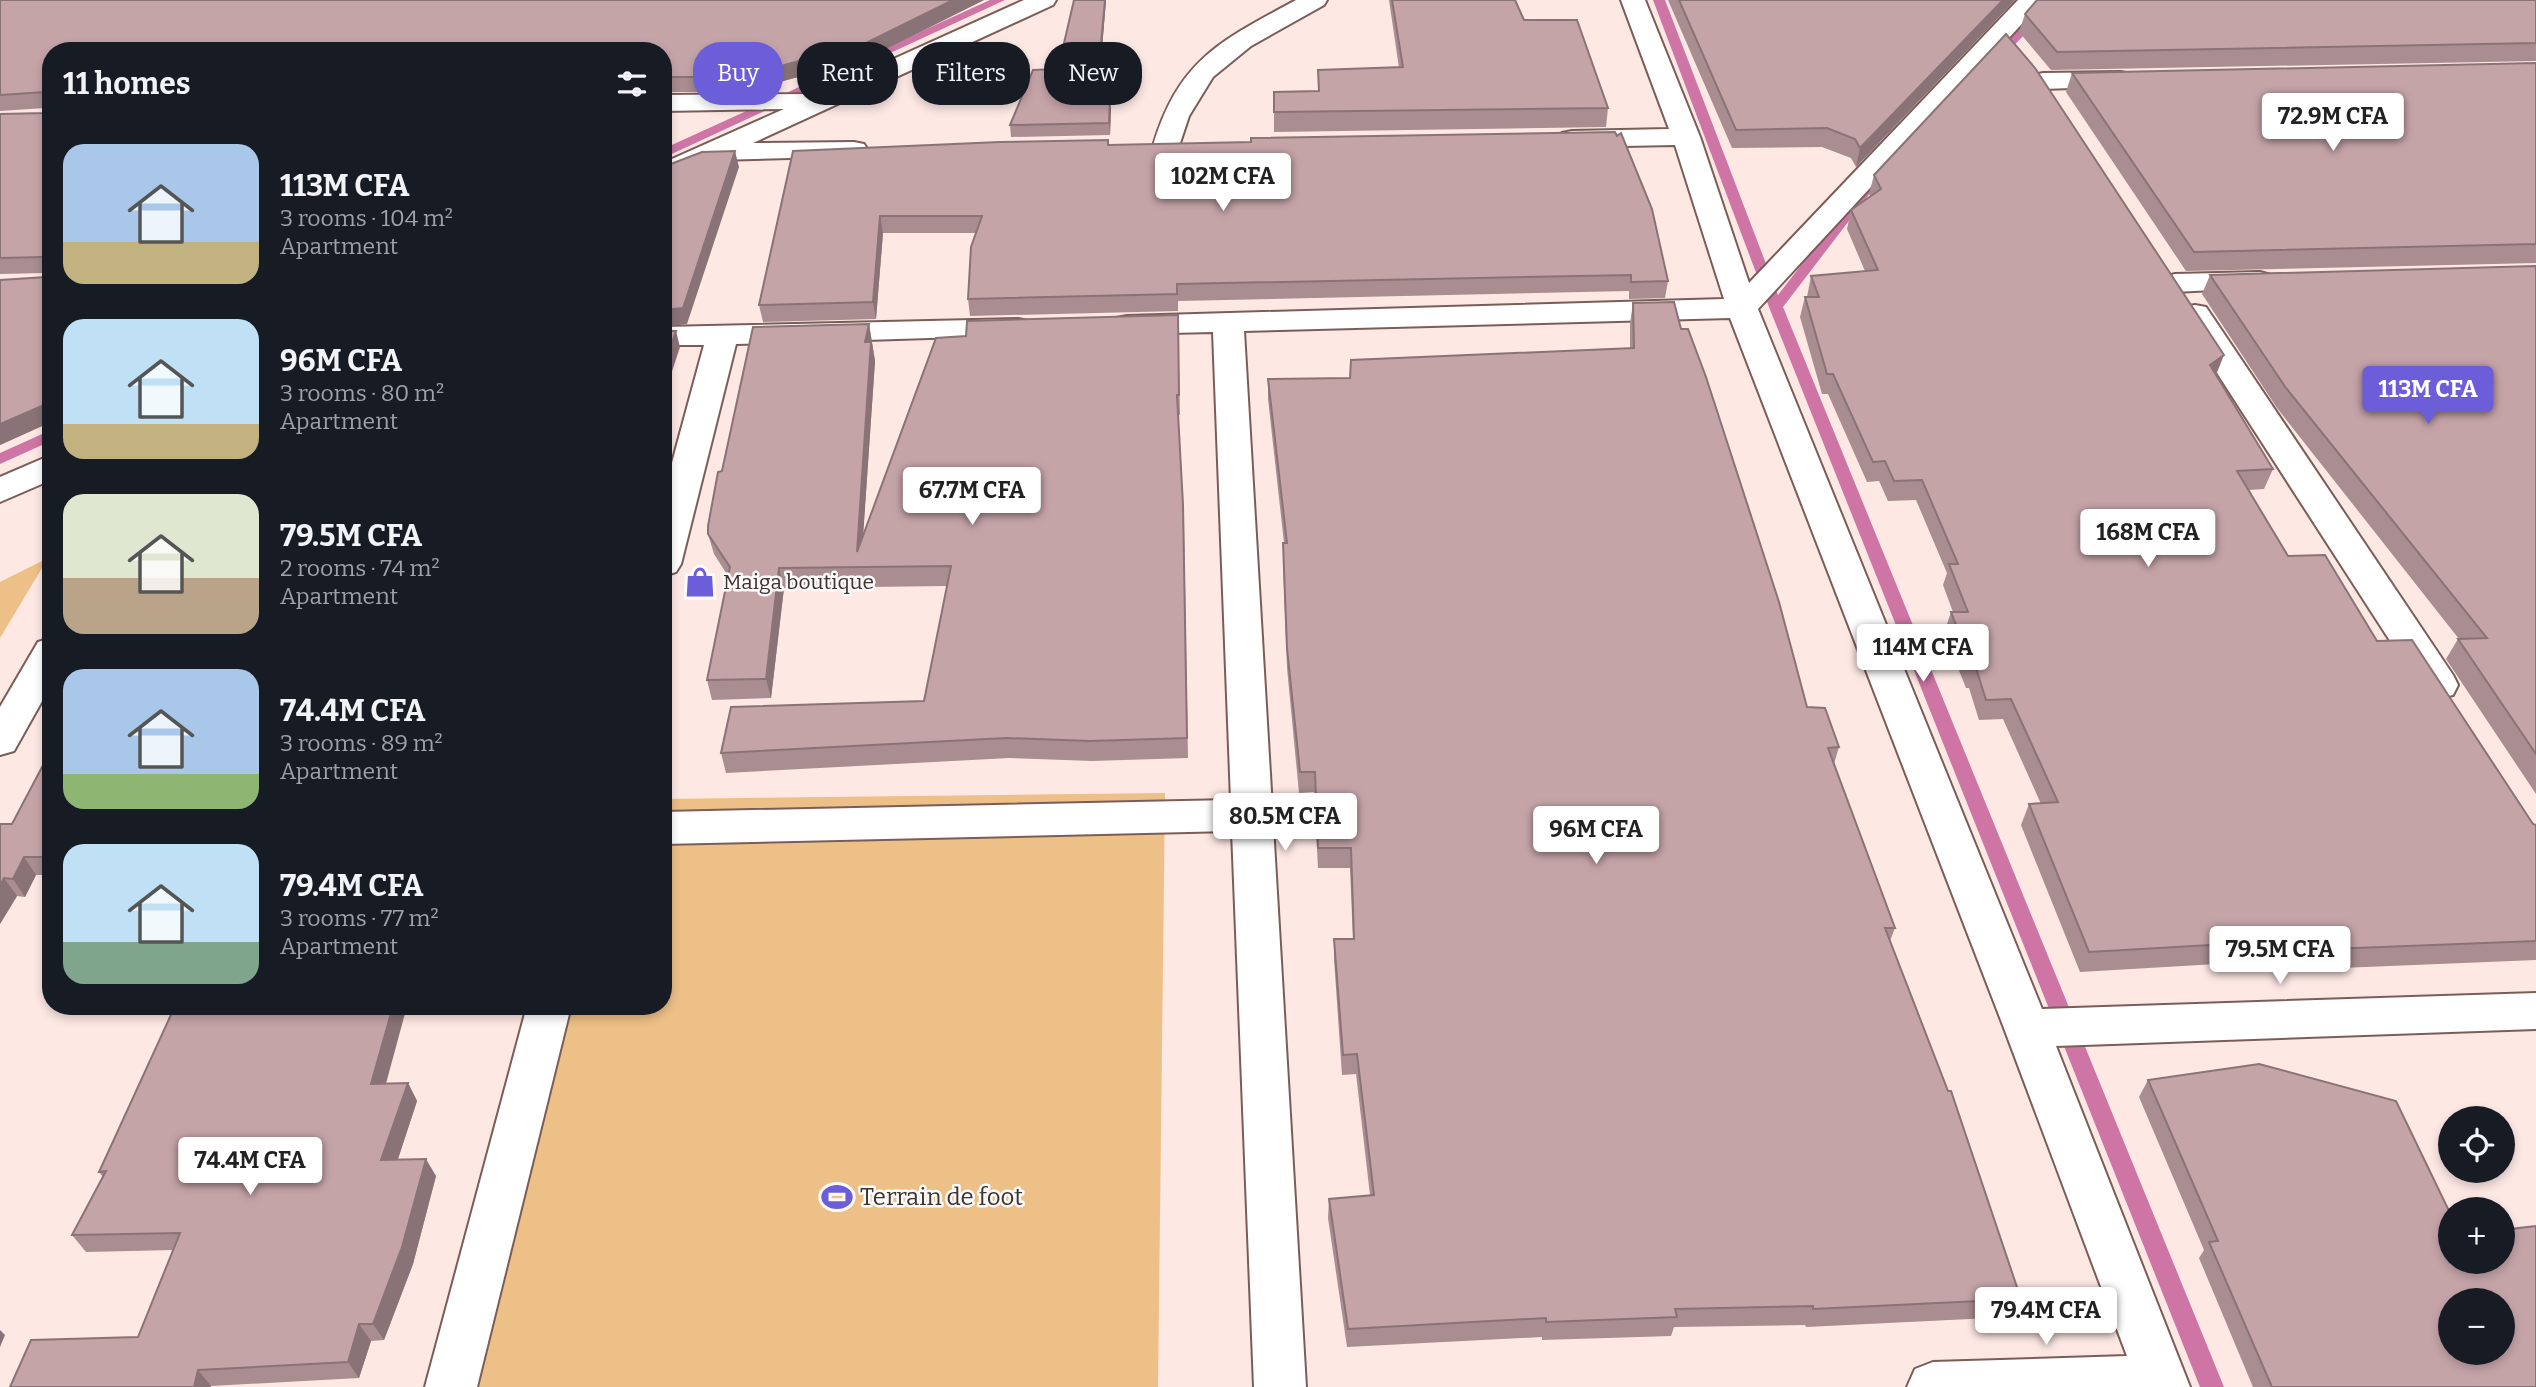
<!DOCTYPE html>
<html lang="en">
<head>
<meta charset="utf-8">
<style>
	body { margin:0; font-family:Bitter,serif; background:#242831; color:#f1f3f6; height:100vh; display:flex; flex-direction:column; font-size:26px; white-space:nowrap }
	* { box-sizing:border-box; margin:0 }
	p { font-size:23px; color:#9ea1a6 }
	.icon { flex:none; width:38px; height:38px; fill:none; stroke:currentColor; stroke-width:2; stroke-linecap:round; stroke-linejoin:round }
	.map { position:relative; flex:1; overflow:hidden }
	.sheet { position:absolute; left:42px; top:42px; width:630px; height:973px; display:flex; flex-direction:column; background:#171b24; border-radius:28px; box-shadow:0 4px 10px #0003 }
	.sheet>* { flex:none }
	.guide { position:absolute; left:693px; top:42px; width:665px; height:63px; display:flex; gap:14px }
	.buttons { position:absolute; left:2438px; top:1106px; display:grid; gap:14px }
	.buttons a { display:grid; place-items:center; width:77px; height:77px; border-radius:50%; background:#171b24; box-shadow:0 4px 10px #0003; font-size:35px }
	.price { position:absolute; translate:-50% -60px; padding:0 16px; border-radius:7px; background:#fff; color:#222; font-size:23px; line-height:46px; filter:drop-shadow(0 2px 4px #0008) }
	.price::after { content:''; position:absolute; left:50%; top:42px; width:21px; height:16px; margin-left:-10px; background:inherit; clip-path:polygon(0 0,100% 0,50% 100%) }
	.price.on { background:#6c5ed8; color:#fff }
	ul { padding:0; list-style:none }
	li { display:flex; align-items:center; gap:21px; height:175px; padding:0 21px }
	li span { display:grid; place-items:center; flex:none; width:196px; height:140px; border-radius:21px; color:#555 }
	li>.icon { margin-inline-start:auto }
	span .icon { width:84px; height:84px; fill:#fffc; stroke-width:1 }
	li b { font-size:30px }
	h2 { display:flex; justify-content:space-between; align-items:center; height:84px; padding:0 21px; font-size:30px }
	.chip { padding:0 24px; border-radius:28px; background:#171b24; box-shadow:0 4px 10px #0003; font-size:24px; line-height:63px }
	.chip.on { background:#6c5ed8; color:#fff }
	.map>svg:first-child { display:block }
	.green { fill:#edc087 }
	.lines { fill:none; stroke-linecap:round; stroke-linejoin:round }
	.stream { fill:#ce75a5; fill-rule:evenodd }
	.minor-casing { stroke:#7b5d58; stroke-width:4 }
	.minor { fill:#fff; fill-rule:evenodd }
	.wall { fill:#a98d90 }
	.shaded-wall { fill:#8a7376 }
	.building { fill:#c5a4a8; stroke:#8a7376; stroke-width:2; fill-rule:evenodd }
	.labels { text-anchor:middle; stroke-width:5; stroke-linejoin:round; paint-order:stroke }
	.poi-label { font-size:21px; fill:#3f322f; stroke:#fbfbfb; text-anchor:start }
	.near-poi-label { font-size:24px; fill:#3f322f; stroke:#fbfbfb; text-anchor:start }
</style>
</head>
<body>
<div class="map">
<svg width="2536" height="1387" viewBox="0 0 2536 1387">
	<rect width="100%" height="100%" fill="#fde8e4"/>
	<!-- green -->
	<g class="green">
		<polygon points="48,558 0,638 0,582"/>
		<polygon points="1165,793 1158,1387 462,1387 565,1006 663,1006 663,799"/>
	</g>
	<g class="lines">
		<!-- stream -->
		<g class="stream">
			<polygon points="990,0 1005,0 663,158 663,149"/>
			<polygon points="1653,0 1665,0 1778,295 1870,176 1880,176 1881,179 1783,307 2224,1387 2200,1387 1769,307"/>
			<polygon points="2046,0 2058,0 2000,60 1992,60 1992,54"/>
			<polygon points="51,430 51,441 0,464 0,453"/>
		</g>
		<!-- minor casing -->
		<g class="minor-casing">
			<g id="minor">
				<polygon points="1024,0 1056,0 1053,5 753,143 854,142 864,144 868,150 864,156 716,160 663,182 663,163 784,109 663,111 663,95 816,94"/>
				<path d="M1296 0H1327L1324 5 1251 46 1213 77 1189 116 1177 152H1157L1153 146C1179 59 1221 41 1296 0Z"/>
				<polygon points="1621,0 1645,0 1700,137 1749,283 2018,0 2044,0 1758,309 2042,1009 2536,993 2536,1029 2056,1046 2190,1387 1907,1387 1915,1369 1933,1362 2127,1356 2004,1028 1730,318 1244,331 1306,1387 1254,1387 1232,831 663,844 663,812 1231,800 1213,332 1127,334 1116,332 1111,325 1116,318 1127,316 1724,299 1675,145 1572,147 1562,145 1558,139 1562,133 1572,131 1669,129"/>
				<polygon points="2121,72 2130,74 2134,80 2130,86 2043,89 2034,87 2030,81 2034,75 2043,73"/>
				<polygon points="2260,272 2271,275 2275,281 2271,287 2175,292 2164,289 2160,283 2164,277 2175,274"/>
				<polygon points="2195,305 2206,307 2453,675 2458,685 2453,695 2439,698 2425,695 2179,314 2184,307"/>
				<polygon points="1018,319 1029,321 1034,328 1029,335 736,344 681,564 676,572 663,576 663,496 704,345 663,345 663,327"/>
				<polygon points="51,455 51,480 0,502 0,477"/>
				<polygon points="51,638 51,685 14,751 0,755 0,707 38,642"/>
				<polygon points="527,1006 571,1006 477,1387 425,1387"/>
			</g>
		</g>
		<!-- minor -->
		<use href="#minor" class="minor"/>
	</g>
	<!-- wall -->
	<g class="wall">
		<polygon points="0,0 984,0 868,58 743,92 663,92 663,51 51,51 51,422 0,445 46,277 45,273 0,274 0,114 46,113 45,108 0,111"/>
		<polygon points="1074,0 1106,0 1098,98 1111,110 1110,135 1011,137 1010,125 1058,69"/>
		<polygon points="1389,0 1515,0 1524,20 1608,108 1606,127 1274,132 1274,92 1318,91 1318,70 1399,68"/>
		<polygon points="1668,0 2015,0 1856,167 1851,158 1822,147 1732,148"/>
		<polygon points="2536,0 2536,61 2051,70 2019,32 2025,14"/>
		<polygon points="2536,63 2536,263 2186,271 2066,92 2072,73"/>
		<polygon points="1108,145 1668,281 1665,298 1629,299 1629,291 1178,301 1178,311 970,316 968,299 976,233 883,233 876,319 763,322 759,305 793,151"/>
		<polygon points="1874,175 2216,375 2273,469 2264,489 2248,490 2288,556 2377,641 2533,824 2536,825 2536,960 2292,970 2236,970 2234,963 2080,972 2021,825 2029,804 2041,804 2003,719 1979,720 1969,688 1966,688 1944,633 1951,612 1953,612 1943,585 1947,573 1916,500 1888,501 1879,481 1867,482 1828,394 1822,394 1800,317 1805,297 1807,297 1811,276 1865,271 1847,229 1851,210 1870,196 1869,194"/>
		<polygon points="2536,266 2536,794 2446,659 2458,639 2459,639 2277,408 2202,294 2210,275"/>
		<polygon points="1633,303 1681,329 1807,707 1839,747 1834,764 1895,928 1890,941 2021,1299 2011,1317 1806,1327 1805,1325 1674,1327 1671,1336 1542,1340 1542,1337 1347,1347 1328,1218 1329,1199 1370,1195 1356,1074 1342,1075 1334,959 1334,939 1353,939 1350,868 1318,868 1314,792 1299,793 1287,668 1283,564 1283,543 1284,543 1268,399 1268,379 1350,378 1630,348 1630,323"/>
		<polygon points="1178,315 1180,415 1178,415 1184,525 1188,758 1092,761 1009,758 726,773 721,753 924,701 947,586 784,588 771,698 712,700 707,680 728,576 714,554 708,534 722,471 869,324 875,361 863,535 966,336"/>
		<polygon points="51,750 51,875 36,875 25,897 17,896 0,924 0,824 12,824"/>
		<polygon points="2148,1080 2450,1262 2536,1387 2253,1387 2199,1258 2204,1250 2139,1097"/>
		<polygon points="408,1083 417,1101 398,1159 436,1176 413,1264 384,1340 371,1341 359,1378 211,1386 138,1337 173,1250 86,1252 72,1235 103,1177 99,1172 386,1084"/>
	</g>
	<!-- shaded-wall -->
	<g class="shaded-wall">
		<polygon points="953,0 984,0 868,58 743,92 740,77"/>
		<polygon points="1105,0 1106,0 1097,110 1096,98"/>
		<polygon points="2003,0 2015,0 1856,167 1860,148"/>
		<polygon points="1110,98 1111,110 1110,135 1109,123"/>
		<polygon points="735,151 739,167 687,324 663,327 663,310"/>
		<polygon points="880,216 883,233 876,319 873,302"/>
		<polygon points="869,324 875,361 861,567 857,552 865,342"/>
		<polygon points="676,331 680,347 663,399 663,369"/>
		<polygon points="2224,355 2216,375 2210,365"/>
		<polygon points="51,402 51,422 0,445 0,424"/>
		<polygon points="779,568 784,588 771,698 766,679"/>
		<polygon points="24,857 36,875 25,897 13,879"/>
		<polygon points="4,878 17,896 0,924 0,886"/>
		<polygon points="393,1006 407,1006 381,1102 371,1084"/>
		<polygon points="408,1083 417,1101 392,1177 381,1160"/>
		<polygon points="426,1159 436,1176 413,1264 384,1340 373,1324"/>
		<polygon points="359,1324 371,1341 359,1378 348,1362"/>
		<polygon points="0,1330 5,1335 0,1347"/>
		<polygon points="198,1370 211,1386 211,1387 194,1387"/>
	</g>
	<!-- building -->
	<g class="building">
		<polygon points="0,0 953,0 866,43 740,77 663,77 663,51 51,51 51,402 0,424 0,280 46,277 43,257 0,258 0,114 46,113 44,92 0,95"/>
		<polygon points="1074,0 1105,0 1096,98 1110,98 1109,123 1010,125 1033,70 1058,69"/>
		<polygon points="1392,0 1515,0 1524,20 1577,20 1608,108 1274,112 1274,92 1319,91 1318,70 1403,67"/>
		<polygon points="1679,0 2003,0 1860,148 1855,139 1827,128 1736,130"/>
		<polygon points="2037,0 2536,0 2536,43 2057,52 2025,14"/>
		<polygon points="2006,34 2035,68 2224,355 2210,365 2273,469 2237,471 2288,556 2325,555 2377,641 2412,640 2533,824 2536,825 2536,941 2304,950 2247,950 2245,943 2089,952 2029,804 2058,802 2011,699 1986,700 1976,668 1973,668 1951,612 1968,612 1949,564 1958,564 1922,480 1894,481 1885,461 1873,462 1833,374 1827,374 1805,297 1819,297 1811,276 1878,270 1851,210 1881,189 1874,175"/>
		<polygon points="2536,63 2536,244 2194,252 2072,73"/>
		<polygon points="1615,132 1617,136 1621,133 1652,209 1668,281 1631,282 1631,275 1177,284 1177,294 968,299 971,247 982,216 880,216 873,302 759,305 793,151 1000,142 1108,140 1108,145 1251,142 1251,138"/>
		<polygon points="735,151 683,308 663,310 663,167 702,152"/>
		<polygon points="2536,266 2536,754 2458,639 2487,638 2286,388 2210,275"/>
		<polygon points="1674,302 1681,329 1688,329 1706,377 1779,602 1807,707 1825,708 1839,747 1828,748 1895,928 1885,928 1948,1091 1951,1091 2021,1299 1813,1309 1813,1306 1675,1309 1677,1317 1546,1322 1546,1318 1348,1329 1329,1199 1374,1195 1357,1054 1343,1055 1334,939 1354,939 1351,848 1318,848 1315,772 1300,772 1287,648 1283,543 1287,543 1268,379 1350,378 1351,360 1634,348 1633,303"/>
		<polygon points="1178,315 1179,395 1177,395 1183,505 1187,738 1090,741 1006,738 721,753 731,707 924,701 951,566 779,568 766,679 707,680 730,567 708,534 708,526 718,472 722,471 753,327 869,324 865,342 871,342 857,552 936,338 966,336 967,321"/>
		<polygon points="663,331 676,331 663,369"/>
		<polygon points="51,750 51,857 24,857 13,879 4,878 0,886 0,824 12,824"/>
		<polygon points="175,1006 393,1006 371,1084 408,1083 381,1160 426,1159 402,1247 373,1324 359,1324 348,1362 198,1370 194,1387 10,1387 31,1340 138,1337 180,1233 72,1235 106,1171 99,1172"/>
		<path d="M2259 1064 2396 1101 2450 1213V1262H2502V1230L2536 1226V1387H2272L2209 1242 2218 1241 2148 1080ZM2450 1300H2502V1353H2450Z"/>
	</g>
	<!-- icons -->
	<defs>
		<g id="shop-bare" transform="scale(2.415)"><path d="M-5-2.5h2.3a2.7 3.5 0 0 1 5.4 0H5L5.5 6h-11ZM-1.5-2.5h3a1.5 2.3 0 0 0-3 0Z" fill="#6c5ed8" stroke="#fbfbfb" stroke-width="2.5" paint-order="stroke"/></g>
		<g id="stadium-bare" transform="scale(2.415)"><path d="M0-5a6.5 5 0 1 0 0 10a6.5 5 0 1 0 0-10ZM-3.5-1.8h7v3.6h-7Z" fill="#6c5ed8" stroke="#fbfbfb" stroke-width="2.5" paint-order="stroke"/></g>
	</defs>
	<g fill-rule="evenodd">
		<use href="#shop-bare" x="700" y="582"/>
		<use href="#stadium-bare" x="837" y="1197"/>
	</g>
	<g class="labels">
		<!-- poi labels -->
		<g class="poi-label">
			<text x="723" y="589">Maiga boutique</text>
		</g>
		<!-- near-poi labels -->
		<g class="near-poi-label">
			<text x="860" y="1205">Terrain de foot</text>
		</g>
	</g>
</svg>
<div class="buttons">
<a><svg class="icon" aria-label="locate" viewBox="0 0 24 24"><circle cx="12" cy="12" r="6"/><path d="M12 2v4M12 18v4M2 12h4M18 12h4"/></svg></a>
<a>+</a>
<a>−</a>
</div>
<b class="price" style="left:2333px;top:153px">72.9M CFA</b>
<b class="price" style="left:1223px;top:213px">102M CFA</b>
<b class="price on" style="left:2428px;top:426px">113M CFA</b>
<b class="price" style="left:972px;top:527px">67.7M CFA</b>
<b class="price" style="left:2148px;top:569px">168M CFA</b>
<b class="price" style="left:1923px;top:684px">114M CFA</b>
<b class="price" style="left:1285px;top:853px">80.5M CFA</b>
<b class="price" style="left:1596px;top:866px">96M CFA</b>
<b class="price" style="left:2280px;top:986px">79.5M CFA</b>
<b class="price" style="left:250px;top:1197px">74.4M CFA</b>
<b class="price" style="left:2046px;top:1347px">79.4M CFA</b>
<div class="guide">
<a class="chip on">Buy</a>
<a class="chip">Rent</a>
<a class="chip">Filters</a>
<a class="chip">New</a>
</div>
<section class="sheet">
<h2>11 homes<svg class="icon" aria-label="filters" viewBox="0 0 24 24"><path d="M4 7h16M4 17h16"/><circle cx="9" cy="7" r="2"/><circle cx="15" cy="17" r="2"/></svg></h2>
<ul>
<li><span style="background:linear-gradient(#a9c7e8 70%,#c2b280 0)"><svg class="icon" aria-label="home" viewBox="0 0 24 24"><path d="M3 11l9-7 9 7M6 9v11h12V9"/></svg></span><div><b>113M CFA</b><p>3 rooms · 104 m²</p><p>Apartment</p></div></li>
<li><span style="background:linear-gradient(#bfe0f5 75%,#c2b280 0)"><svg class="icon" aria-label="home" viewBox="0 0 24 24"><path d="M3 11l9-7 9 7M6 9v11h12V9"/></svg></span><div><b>96M CFA</b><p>3 rooms · 80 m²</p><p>Apartment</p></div></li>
<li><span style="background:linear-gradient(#dfe7d0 60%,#b9a48a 0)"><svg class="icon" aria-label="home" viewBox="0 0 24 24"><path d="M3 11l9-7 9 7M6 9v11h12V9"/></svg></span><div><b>79.5M CFA</b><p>2 rooms · 74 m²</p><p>Apartment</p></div></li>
<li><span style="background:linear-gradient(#a9c7e8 75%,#8fb573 0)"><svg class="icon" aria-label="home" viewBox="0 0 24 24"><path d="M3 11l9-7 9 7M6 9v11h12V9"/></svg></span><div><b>74.4M CFA</b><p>3 rooms · 89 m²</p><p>Apartment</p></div></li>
<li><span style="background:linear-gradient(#bfe0f5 70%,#7fa58c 0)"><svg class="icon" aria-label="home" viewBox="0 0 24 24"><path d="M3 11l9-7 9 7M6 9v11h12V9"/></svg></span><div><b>79.4M CFA</b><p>3 rooms · 77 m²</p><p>Apartment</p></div></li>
</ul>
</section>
</div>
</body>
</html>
